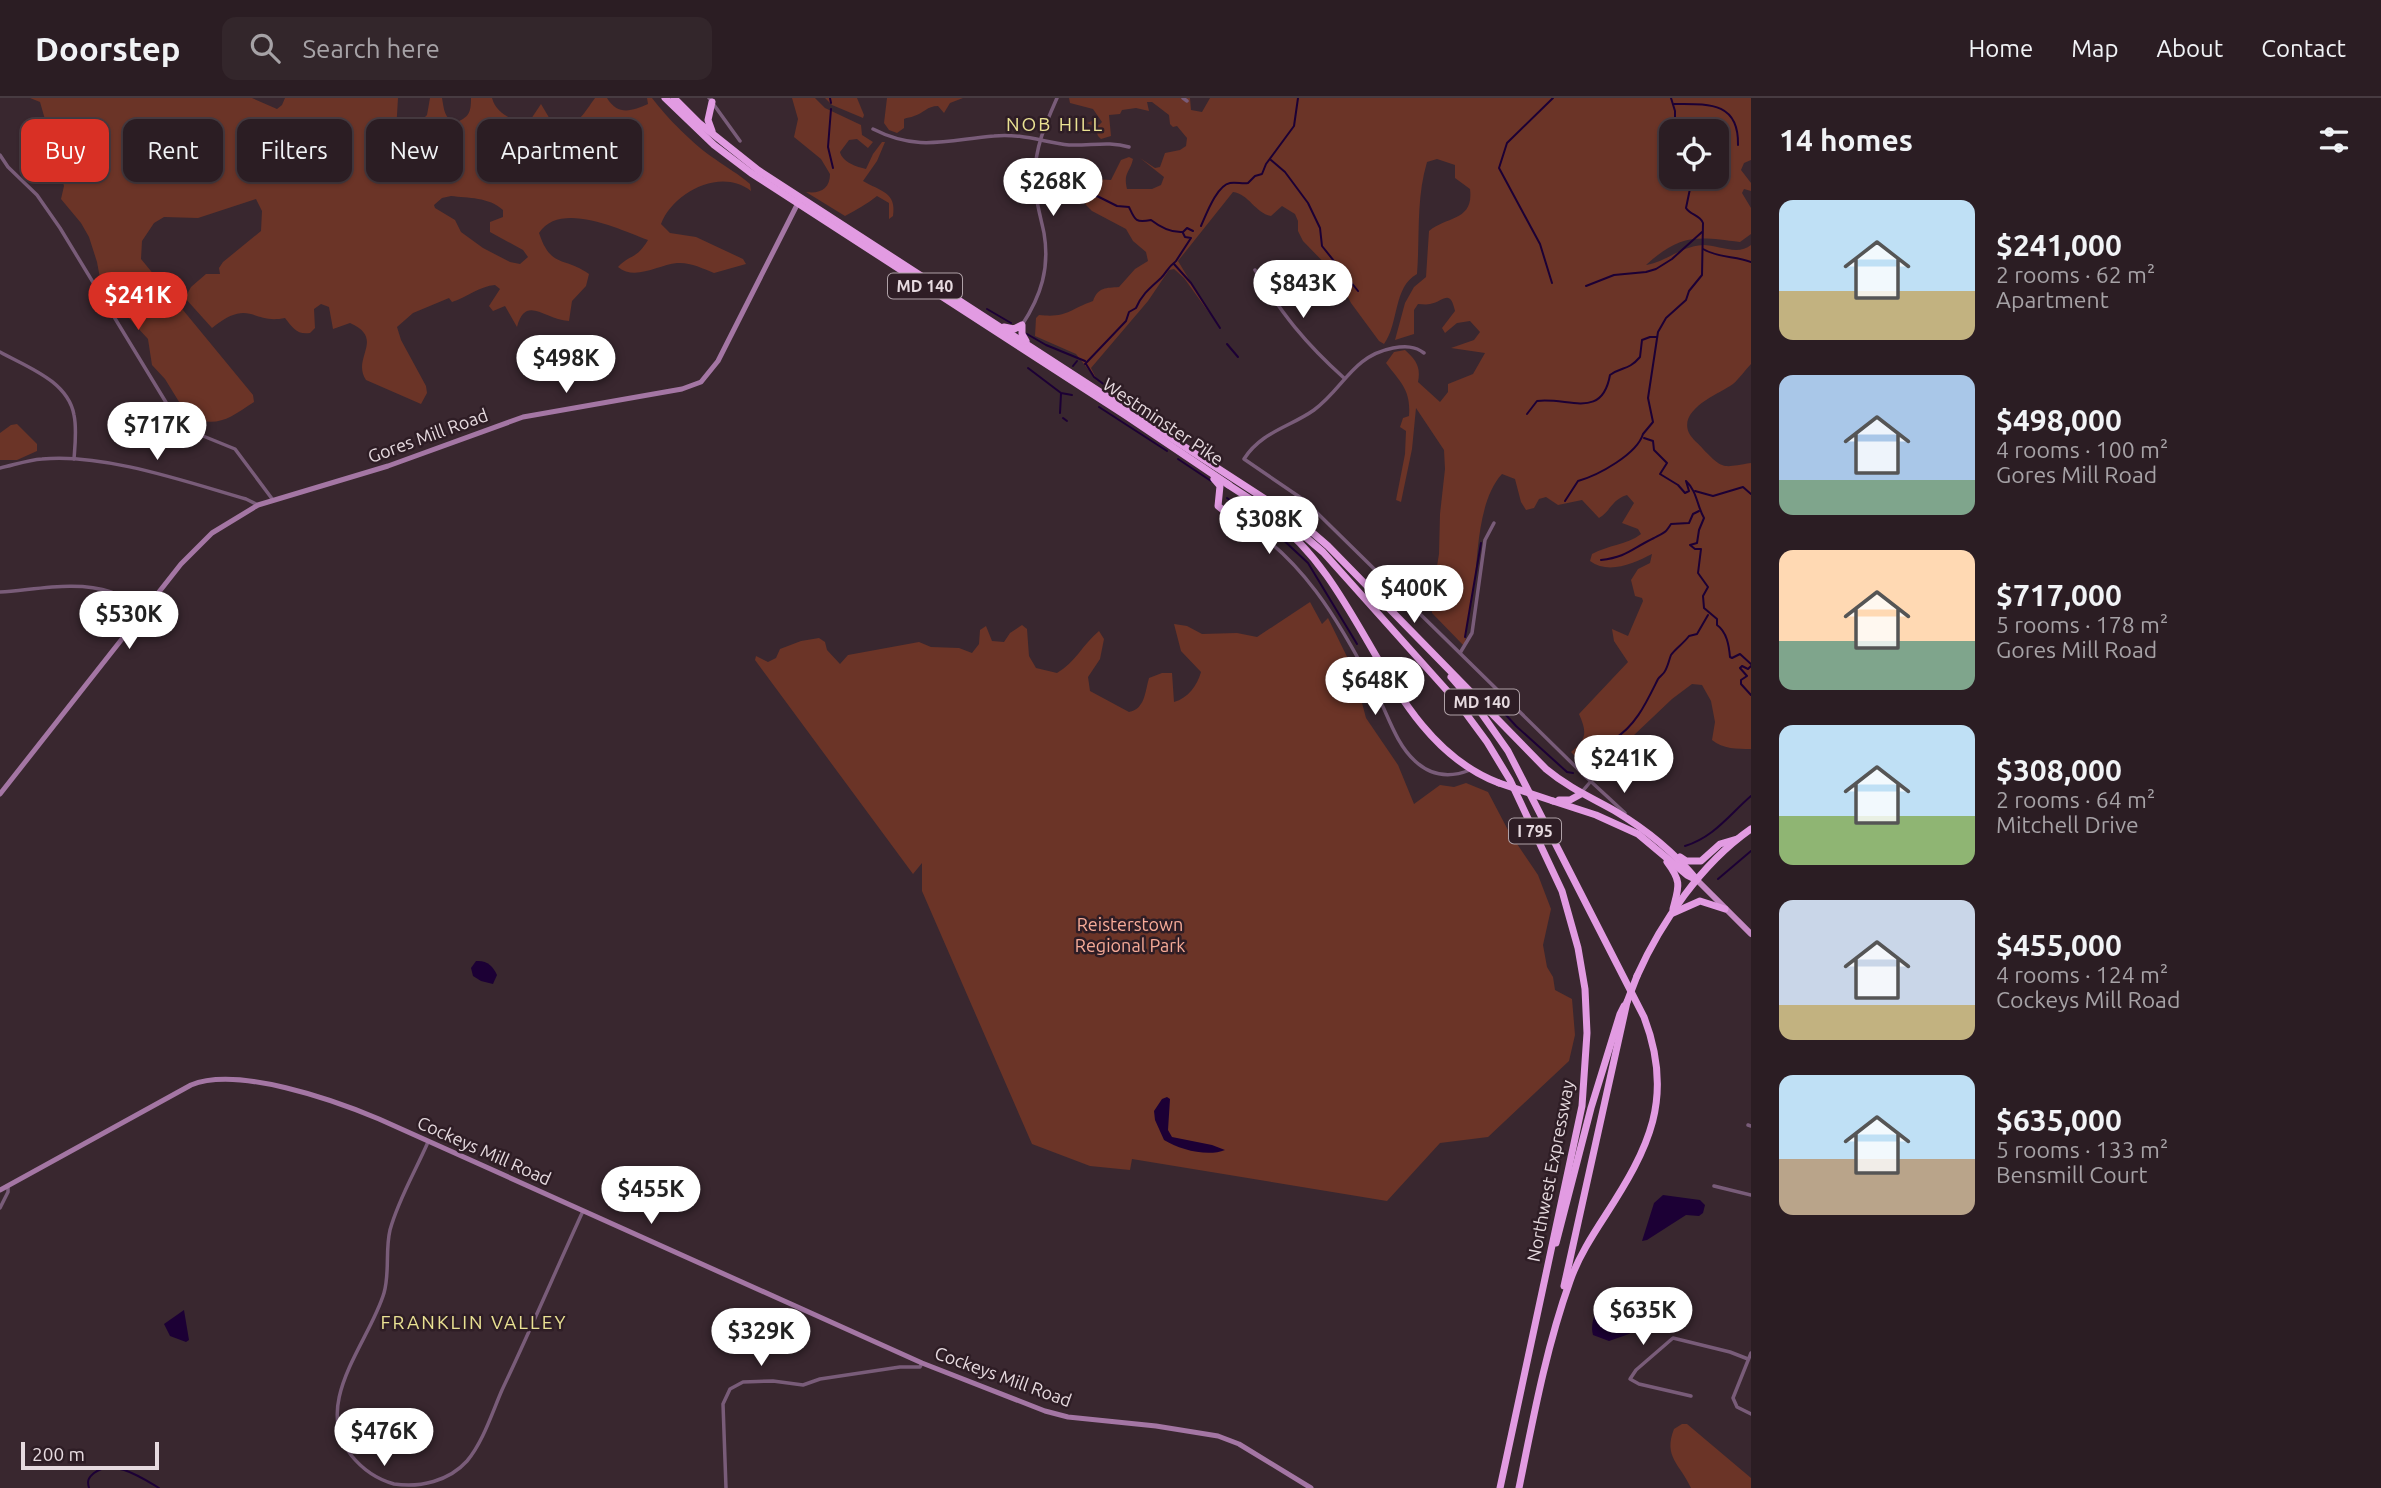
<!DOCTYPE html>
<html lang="en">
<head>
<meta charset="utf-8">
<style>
	body { margin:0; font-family:Ubuntu,sans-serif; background:#33262b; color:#f1f3f6; height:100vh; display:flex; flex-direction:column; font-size:26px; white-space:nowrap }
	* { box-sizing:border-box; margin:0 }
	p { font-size:23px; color:#a6a2a6 }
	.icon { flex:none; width:38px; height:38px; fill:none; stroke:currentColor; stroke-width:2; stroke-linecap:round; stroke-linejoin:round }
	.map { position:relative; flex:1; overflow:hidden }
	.panel { display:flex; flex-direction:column; background:#2b1d23; width:630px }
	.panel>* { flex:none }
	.guide { position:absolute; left:21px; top:21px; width:665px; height:63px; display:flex; gap:14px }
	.buttons { position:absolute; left:1659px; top:21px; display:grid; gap:14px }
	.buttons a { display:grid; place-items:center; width:70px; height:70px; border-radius:14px; background:#2b1d23; box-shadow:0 2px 5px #0004,0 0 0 2px #473b41; font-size:35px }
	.scale { position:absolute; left:21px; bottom:18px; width:138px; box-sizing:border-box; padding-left:7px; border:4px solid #e6dadf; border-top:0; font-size:19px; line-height:24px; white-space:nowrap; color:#e6dadf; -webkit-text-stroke:5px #2e1d25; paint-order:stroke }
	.price { position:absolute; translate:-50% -60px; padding:0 16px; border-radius:24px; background:#fff; color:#222; font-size:23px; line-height:46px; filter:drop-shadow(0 2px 4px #0008) }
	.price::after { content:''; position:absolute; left:50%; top:42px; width:21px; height:16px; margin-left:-10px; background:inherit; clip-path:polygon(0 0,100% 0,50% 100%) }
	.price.current { background:#d93025; color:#fff }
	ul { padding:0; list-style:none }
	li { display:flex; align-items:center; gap:21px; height:175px; padding:0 28px }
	li span { display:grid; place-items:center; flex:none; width:196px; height:140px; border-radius:14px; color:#555 }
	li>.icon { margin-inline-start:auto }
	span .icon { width:84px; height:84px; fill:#fffc; stroke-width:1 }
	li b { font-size:30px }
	h2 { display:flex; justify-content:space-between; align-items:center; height:84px; padding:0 28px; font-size:30px }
	.tag { padding:0 24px; border-radius:14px; background:#2b1d23; box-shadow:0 2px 5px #0004,0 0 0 2px #473b41; font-size:24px; line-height:63px }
	.tag.current { background:#d93025; color:#fff }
	header { display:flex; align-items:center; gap:42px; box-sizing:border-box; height:98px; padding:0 35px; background:#2b1d23; border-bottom:2px solid #473b41 }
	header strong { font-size:33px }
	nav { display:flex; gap:38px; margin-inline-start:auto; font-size:24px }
	.search { width:490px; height:63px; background:#33262b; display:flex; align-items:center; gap:18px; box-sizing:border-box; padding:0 24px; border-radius:14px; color:#a6a2a6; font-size:26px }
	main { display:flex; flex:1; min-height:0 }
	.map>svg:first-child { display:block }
	.green { fill:#6b3427; fill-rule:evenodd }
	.water { fill:#1c0035 }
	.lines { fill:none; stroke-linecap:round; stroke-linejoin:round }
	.stream { stroke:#1c0035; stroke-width:2 }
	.street { stroke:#795c79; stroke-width:3.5 }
	.secondary { stroke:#a476a4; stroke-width:5 }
	.primary { stroke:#c589c4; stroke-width:6 }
	.highway { stroke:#e29be2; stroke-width:7 }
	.highway-bridge { stroke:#e29be2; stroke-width:7 }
	.labels { text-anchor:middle; stroke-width:5; stroke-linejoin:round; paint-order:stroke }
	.shield { fill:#2e1d25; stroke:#afa1a7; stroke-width:2 }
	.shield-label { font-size:16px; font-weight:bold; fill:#e6dadf }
	.street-label { font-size:18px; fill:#e6dadf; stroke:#2e1d25 }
	.park-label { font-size:18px; fill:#f7ab98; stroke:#2e1d25 }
	.neighbourhood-label { font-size:19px; letter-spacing:2px; fill:#eae293; stroke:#2e1d25 }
</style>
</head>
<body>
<header>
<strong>Doorstep</strong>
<div class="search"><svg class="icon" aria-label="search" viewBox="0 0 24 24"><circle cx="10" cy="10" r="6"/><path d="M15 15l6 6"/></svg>Search here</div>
<nav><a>Home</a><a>Map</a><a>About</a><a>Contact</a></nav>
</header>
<main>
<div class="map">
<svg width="1751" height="1390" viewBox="0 0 1751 1390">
	<rect width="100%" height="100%" fill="#39272f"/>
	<!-- green -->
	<g class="green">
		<path d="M30 0H252L277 11 282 7 285 0H398L396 34 400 40 406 38 427 17 430 0H442C444 11 444 20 455 25 469 19 471 15 471 0H492C497 17 512 21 527 27L541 6 551 23C577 32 581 19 595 0H607C618 18 632 13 648 6L647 0H652C667 20 694 47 715 61 727 70 739 76 750 86L751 93C720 69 673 95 661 126L670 135 696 139 743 161 746 166 714 175C702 170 690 164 677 165 658 167 635 183 618 169 630 156 636 162 648 142 621 132 560 102 539 135 551 171 564 158 589 176L586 188 572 203 569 223C544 222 526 196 517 229L505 208 493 213 489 208 500 191 495 187C480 188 467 199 452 204L449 200 413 215 397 229 401 242 426 288 427 295 421 306 366 282C351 260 386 241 350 225L333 231 329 209 321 206 314 211 315 230 310 235C297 237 293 230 285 220 251 227 251 199 212 230L185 200 191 189 206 176H220L219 170 223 164 261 133 262 113 256 101 198 120 164 119 154 125 142 143 141 161 253 297 254 304C228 321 220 329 189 320L165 281 152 267 148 241 102 191 97 164 89 139 81 125 61 101 64 88 40 4ZM451 98C468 100 489 99 503 112V119L490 124V134L523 152 528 159 520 166 510 164 483 150 461 134 455 122 435 110 434 107 442 100Z"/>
		<path d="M792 0H815L825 10 861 27 862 37 873 44 868 50 857 41 849 42 840 54C842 64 857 69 866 71L873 56 882 44H885L877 63 863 83C880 93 897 94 893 118L889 121V105L877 98C867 106 856 112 845 118L806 94C820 96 830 91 830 76L821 61 794 39 798 21Z"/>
		<polygon points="825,0 857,0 864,17 863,20 832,7"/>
		<path d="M887 0H963L950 5 944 15 938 8C927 8 924 15 914 18 911 20 907 19 904 21V30L897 35 889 32 884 25Z"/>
		<path d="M1069 0H1190L1191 12 1202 14 1210 0H1751V62L1744 65 1741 72 1751 85V93L1744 91 1742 95 1751 110V136L1740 144C1696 138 1680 136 1646 167 1666 164 1681 148 1703 147 1718 147 1738 158 1751 147V266C1745 272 1739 281 1733 286 1719 296 1678 311 1689 335 1692 341 1699 346 1703 351 1724 373 1723 369 1751 365V651C1737 651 1723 651 1712 642L1715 624 1711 603 1702 587 1692 586 1672 601 1633 638 1588 672 1571 654C1587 641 1587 634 1579 616L1628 564 1614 543 1612 531 1628 538 1643 503 1642 500 1635 498 1631 482 1638 471 1650 465 1652 456C1634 465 1609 477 1590 463L1592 456C1608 447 1627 447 1641 436L1638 431 1622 425 1634 405 1627 397C1611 402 1611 413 1599 420L1582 402 1558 407 1546 399 1539 401 1534 410 1526 412 1521 404 1515 381 1502 376C1478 402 1478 456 1474 490 1471 510 1466 529 1465 549L1432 515 1431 504 1439 456 1440 416 1445 371 1444 352 1416 310 1412 351 1401 404 1396 402 1405 356 1406 333 1400 329 1403 320 1409 318C1411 292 1401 285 1386 265L1394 254 1405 252C1416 262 1421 269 1418 284L1440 304 1448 294V286L1473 276 1485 255 1451 250 1474 242 1480 234 1470 223 1457 225 1445 235 1442 230 1455 213C1450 190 1444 203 1430 206 1426 207 1422 206 1418 206L1414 212V236L1395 242 1405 205 1414 189 1426 179 1429 133C1447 118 1474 123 1470 91L1455 80V67L1437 61 1427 64C1416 101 1420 138 1417 176 1393 189 1399 226 1384 246L1379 243 1351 205 1336 177 1303 143 1298 133V123L1295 116 1282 108 1271 118C1255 115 1249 96 1233 94L1178 163 1210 216 1184 180 1174 171 1169 172 1148 203 1091 270 1098 284 1076 256 1035 238 1036 220 1039 217C1067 220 1068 212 1093 203 1098 189 1106 190 1119 189L1135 171 1148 163 1146 154 1133 143 1126 131 1092 113 1086 107 1075 87 1077 78 1088 61 1091 63 1093 81 1111 82 1121 62 1129 59 1133 61C1130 75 1123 74 1127 91H1152L1161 87 1164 79 1140 60 1155 70 1160 69 1165 55 1180 52 1186 48 1187 40 1177 28 1173 29 1170 26 1169 17 1152 4H1147L1149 13 1136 10 1122 12 1120 16 1109 17 1111 38 1101 41 1098 38 1095 29 1087 25 1092 23 1099 27 1102 24 1093 11 1070 5ZM1671 33H1717V79H1671Z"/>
		<polygon points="17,326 37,346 37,353 17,362 0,362 0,335 11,327"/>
		<path d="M1310 504 1322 526 1328 520 1353 571 1366 620 1398 667 1414 706 1440 687 1454 689 1466 685 1488 694 1509 734 1538 777 1551 811 1543 847 1547 869 1553 879 1555 892 1572 901 1575 937 1569 963 1488 1039 1440 1045 1387 1103 1132 1061 1130 1072 1090 1068 1032 1046 922 793V765L913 776 755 562 756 558 768 564 776 560 780 551 801 543 819 540 825 544 827 552 840 566 848 557 919 544 931 549 959 550 972 555 979 546 980 532 986 528 992 543 1004 544 1010 535 1022 527 1027 531 1029 558 1036 570 1057 575C1075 565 1083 546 1099 533L1104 541 1100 561 1088 579 1090 593 1129 614C1145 611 1145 594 1149 580L1162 575H1172L1174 604C1188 600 1197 588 1201 574L1181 553 1174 526 1187 528 1202 536 1237 535 1257 539Z"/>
		<path d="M1682 1326H1687L1751 1380V1390H1691C1680 1366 1663 1359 1674 1331Z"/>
	</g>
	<!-- water -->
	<g class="water">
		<path d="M476 863C487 862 493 868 497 877L493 886 481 883 473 878 471 870Z"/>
		<path d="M1167 999 1170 1001 1168 1032 1172 1039 1212 1047 1225 1052C1208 1059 1180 1052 1164 1042L1155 1022 1154 1013 1162 1001Z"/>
		<polygon points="1663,1097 1700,1102 1705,1107 1703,1115 1699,1118 1686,1117 1647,1142 1642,1143 1654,1105"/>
		<path d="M1612 1190 1627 1199 1652 1206 1657 1213 1629 1236 1609 1243 1593 1237C1589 1220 1601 1203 1612 1190Z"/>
		<polygon points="184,1212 189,1242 186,1244 170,1238 164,1226"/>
	</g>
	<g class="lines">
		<!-- stream -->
		<g class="stream">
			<polyline points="830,0 831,5"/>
			<polyline points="1671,0 1675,13 1675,33"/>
			<path d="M1674 6C1707 6 1739 3 1738 47"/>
			<polyline points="831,11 828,49 833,70"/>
			<polyline points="1271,62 1285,74 1308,105 1320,130 1322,148 1358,193"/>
			<path d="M1077 102 1097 98 1117 108 1129 109C1135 122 1135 125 1151 122 1160 129 1170 135 1183 134L1187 130 1193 133"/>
			<path d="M1201 128C1206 117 1217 87 1230 85 1236 84 1243 86 1248 85L1255 78 1262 76 1266 66 1294 28 1298 0"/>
			<path d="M1703 151C1718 160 1735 158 1751 164"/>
			<polyline points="1176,163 1191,140 1185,139 1183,135"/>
			<polyline points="1174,166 1191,185 1220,230"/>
			<polyline points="1552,185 1540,146 1499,70 1507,45 1553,0"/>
			<polyline points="1586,188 1614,177 1646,174 1656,171 1672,161 1702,134"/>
			<polyline points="987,211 1011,225"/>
			<polyline points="1027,236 1046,247 1085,263"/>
			<polyline points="1227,246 1238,259"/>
			<path d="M1085 266 1126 223 1129 214 1136 210C1142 196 1150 190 1161 180 1167 174 1167 170 1175 164"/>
			<polyline points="1086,266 1094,279 1125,302"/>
			<polyline points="1073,268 1077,263"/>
			<polyline points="1028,270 1061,295 1072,297"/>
			<polyline points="1099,309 1167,353"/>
			<polyline points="1060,315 1061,296"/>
			<path d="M1527 316 1537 303C1569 299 1602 322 1610 277 1622 268 1628 273 1640 259L1642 242 1650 239H1657"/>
			<polyline points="1063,320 1067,323"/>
			<path d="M1644 340 1653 343 1654 352 1667 365 1660 376 1678 387 1685 395 1689 393 1686 383C1697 393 1697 408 1704 420L1699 432 1697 445 1690 447 1695 451H1701L1698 475 1708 489 1703 498 1704 510 1717 521V527C1727 534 1729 548 1730 559L1732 560 1740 556 1751 566"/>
			<polyline points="1178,361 1211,383"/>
			<polyline points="1695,393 1713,398 1743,389 1751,396"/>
			<polyline points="1227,400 1278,437 1308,465 1357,546"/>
			<path d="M1565 403 1578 383C1599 377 1637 356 1643 336L1653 324 1648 300 1658 234 1666 220 1686 202 1689 193 1702 177 1703 125C1700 117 1690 117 1686 110L1691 86 1688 79"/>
			<path d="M1601 462C1627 459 1631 451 1654 440 1664 434 1664 437 1671 426L1689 425 1693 416 1699 413"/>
			<polyline points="1465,539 1481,445"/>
			<polyline points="1751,568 1748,571 1742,568 1740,570 1747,578 1741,582 1741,586 1751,597"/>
			<polyline points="1486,595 1516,628 1567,674 1573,675"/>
			<path d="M1590 667 1594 662 1593 652 1609 639 1614 641C1636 628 1647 603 1658 581 1660 578 1664 576 1665 573 1668 568 1669 562 1671 557 1676 550 1683 546 1689 538L1697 536 1708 517"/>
			<path d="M1685 748C1714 739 1729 717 1751 698"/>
			<polyline points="1718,781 1751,753"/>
			<path d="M89 1390C87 1383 88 1380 94 1375 113 1360 142 1380 159 1390"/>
		</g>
		<!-- street -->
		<g class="street">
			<polyline points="709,0 740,43"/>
			<polyline points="1183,0 1187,3"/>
			<path d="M873 31C918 54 947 42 994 38 1020 35 1044 44 1069 47 1090 48 1109 43 1129 49"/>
			<polyline points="0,57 8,69 37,97 60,130 181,329 235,351 273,402"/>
			<path d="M1255 172C1282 216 1305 245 1344 280"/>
			<path d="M1022 227C1041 198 1050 170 1044 135 1040 116 1034 97 1035 77 1035 49 1046 25 1057 0"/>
			<path d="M0 254C27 269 68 283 74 317 77 331 75 347 74 361"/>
			<path d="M1424 255C1415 248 1405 248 1393 250 1352 258 1344 290 1314 312 1290 329 1261 334 1244 361L1304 402 1585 678 1625 715 1623 718"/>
			<path d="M0 370C14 367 28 362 42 361 104 355 187 384 246 401L258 407"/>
			<path d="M1230 417C1301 455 1340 524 1376 594 1388 617 1396 646 1415 663 1431 678 1450 680 1470 672"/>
			<path d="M0 494C34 492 77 482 111 494 123 498 133 506 144 514"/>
			<polyline points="1460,555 1472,535 1485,442 1494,425"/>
			<polyline points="1581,695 1591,683"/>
			<polyline points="1748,1027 1751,1028"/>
			<path d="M428 1044C416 1072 398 1102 390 1132 385 1153 390 1174 384 1195 369 1245 311 1305 351 1357 363 1372 376 1381 394 1386 420 1390 449 1383 467 1363 483 1344 492 1315 502 1292 530 1233 556 1172 583 1113"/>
			<polyline points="1714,1088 1751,1097"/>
			<polyline points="0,1110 8,1094 8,1088"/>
			<polyline points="1751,1255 1733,1300 1737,1309 1751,1316"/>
			<polyline points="1691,1298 1639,1286 1630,1281 1636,1272 1673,1240 1730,1254 1748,1261"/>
			<polyline points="726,1390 723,1306 730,1291 743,1284 773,1283 803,1287 820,1281 900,1269 920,1269 922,1265"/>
		</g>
		<!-- secondary -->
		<g class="secondary">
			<polyline points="0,696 181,466 212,435 258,407 388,368 523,319 682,291 701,284 718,263 799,103"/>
			<path d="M0 1092 191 987C238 968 334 1002 379 1021L922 1265 1045 1313 1068 1319 1156 1328 1218 1338 1239 1346 1311 1390"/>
		</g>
		<!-- primary -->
		<polyline class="primary" points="1697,782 1751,836"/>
		<!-- highway -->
		<g class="highway">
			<polyline points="665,0 714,47 751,75 1125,317 1229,387"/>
			<path d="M674 0 699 25 758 72 1299 423 1328 448 1546 671C1569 690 1590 699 1615 713 1647 732 1673 753 1697 782"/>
			<polyline points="712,4 708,22 712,33"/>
			<polyline points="1004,229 1014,231 1022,227 1022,236 1026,243"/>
			<polyline points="1214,381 1220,388 1218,408 1228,416"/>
			<polyline points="1227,386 1295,430 1323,454 1459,606 1487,644 1510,682 1562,793 1578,850 1585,891 1587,935 1582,1008 1500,1390"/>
			<path d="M1274 422C1368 492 1386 642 1499 685"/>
			<path d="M1451 579 1477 609 1508 653 1644 919C1675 1000 1649 1050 1605 1118 1592 1138 1578 1160 1570 1183 1546 1250 1533 1321 1519 1390"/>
			<polyline points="1559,702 1570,702 1581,696"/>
			<polyline points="1553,703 1596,717 1638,736 1687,777 1693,780"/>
			<polyline points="1680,759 1686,763 1701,763 1720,746 1737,741"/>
			<path d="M1667 764C1682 784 1679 788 1673 811"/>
			<polyline points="1673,815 1700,803 1725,811"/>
			<path d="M1637 878C1661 824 1702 765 1751 731"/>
			<polyline points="1556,1145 1591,1010 1620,916 1624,908"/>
			<polyline points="1564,1188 1627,904"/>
		</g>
		<!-- highway-bridge -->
		<g class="highway-bridge">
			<polyline points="1499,685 1553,703"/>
			<polyline points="1627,904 1637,878"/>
		</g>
	</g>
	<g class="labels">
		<!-- shield labels -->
		<g class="shield">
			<rect x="888" y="175.5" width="74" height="25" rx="5"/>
			<rect x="1445" y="591.5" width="74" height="25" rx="5"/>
			<rect x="1509" y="720.5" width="52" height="25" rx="5"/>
		</g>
		<g class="shield-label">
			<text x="925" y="194">MD 140</text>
			<text x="1482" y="610">MD 140</text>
			<text x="1535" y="739">I 795</text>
		</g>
		<!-- street labels -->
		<g class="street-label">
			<text transform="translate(1163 324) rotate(34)" y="6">Westminster Pike</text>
			<text transform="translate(428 338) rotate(-20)" y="6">Gores Mill Road</text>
			<text transform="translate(484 1053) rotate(24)" y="6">Cockeys Mill Road</text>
			<text transform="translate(1551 1073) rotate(-79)" y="6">Northwest Expressway</text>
			<text transform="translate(1003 1279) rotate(20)" y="6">Cockeys Mill Road</text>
		</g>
		<!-- park labels -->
		<g class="park-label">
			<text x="1130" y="833">Reisterstown<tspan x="1130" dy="21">Regional Park</tspan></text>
		</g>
		<!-- neighbourhood labels -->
		<g class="neighbourhood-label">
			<text x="1055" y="33">NOB HILL</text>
			<text x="474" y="1231">FRANKLIN VALLEY</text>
		</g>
	</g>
</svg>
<div class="buttons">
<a><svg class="icon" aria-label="locate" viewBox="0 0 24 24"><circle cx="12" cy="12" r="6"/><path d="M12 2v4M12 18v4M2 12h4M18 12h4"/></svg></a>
</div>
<div class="scale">200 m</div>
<b class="price" style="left:1053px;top:120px">$268K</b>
<b class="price" style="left:1303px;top:222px">$843K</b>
<b class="price current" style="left:138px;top:234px">$241K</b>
<b class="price" style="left:566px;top:297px">$498K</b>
<b class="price" style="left:157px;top:364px">$717K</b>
<b class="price" style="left:1269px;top:458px">$308K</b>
<b class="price" style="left:1414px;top:527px">$400K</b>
<b class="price" style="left:129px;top:553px">$530K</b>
<b class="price" style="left:1375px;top:619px">$648K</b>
<b class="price" style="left:1624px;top:697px">$241K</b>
<b class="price" style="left:651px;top:1128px">$455K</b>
<b class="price" style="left:1643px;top:1249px">$635K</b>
<b class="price" style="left:761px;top:1270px">$329K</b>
<b class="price" style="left:384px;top:1370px">$476K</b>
<div class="guide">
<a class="tag current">Buy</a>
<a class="tag">Rent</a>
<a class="tag">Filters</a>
<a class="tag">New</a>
<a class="tag">Apartment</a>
</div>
</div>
<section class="panel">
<h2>14 homes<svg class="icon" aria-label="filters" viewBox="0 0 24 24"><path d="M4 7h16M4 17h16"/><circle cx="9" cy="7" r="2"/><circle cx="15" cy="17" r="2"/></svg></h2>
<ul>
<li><span style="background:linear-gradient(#bfe0f5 65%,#c2b280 0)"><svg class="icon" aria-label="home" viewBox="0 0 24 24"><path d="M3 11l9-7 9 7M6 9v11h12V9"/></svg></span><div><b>$241,000</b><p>2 rooms · 62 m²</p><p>Apartment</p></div></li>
<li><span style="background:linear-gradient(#a9c7e8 75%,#7fa58c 0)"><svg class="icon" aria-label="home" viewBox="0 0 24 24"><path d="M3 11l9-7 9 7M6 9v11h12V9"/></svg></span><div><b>$498,000</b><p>4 rooms · 100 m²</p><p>Gores Mill Road</p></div></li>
<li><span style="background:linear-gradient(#ffd9b3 65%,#7fa58c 0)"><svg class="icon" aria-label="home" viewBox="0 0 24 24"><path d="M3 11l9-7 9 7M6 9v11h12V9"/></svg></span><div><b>$717,000</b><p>5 rooms · 178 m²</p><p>Gores Mill Road</p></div></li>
<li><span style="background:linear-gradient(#bfe0f5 65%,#8fb573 0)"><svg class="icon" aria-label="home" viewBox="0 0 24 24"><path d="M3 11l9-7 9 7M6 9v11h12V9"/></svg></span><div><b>$308,000</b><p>2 rooms · 64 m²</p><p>Mitchell Drive</p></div></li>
<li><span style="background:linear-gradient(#c9d6e8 75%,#c2b280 0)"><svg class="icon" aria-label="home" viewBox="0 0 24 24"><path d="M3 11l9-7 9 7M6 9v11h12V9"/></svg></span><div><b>$455,000</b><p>4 rooms · 124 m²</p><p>Cockeys Mill Road</p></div></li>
<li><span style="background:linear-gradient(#bfe0f5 60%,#b9a48a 0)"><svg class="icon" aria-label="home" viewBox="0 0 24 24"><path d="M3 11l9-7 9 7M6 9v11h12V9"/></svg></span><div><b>$635,000</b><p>5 rooms · 133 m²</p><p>Bensmill Court</p></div></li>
</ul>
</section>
</main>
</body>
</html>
